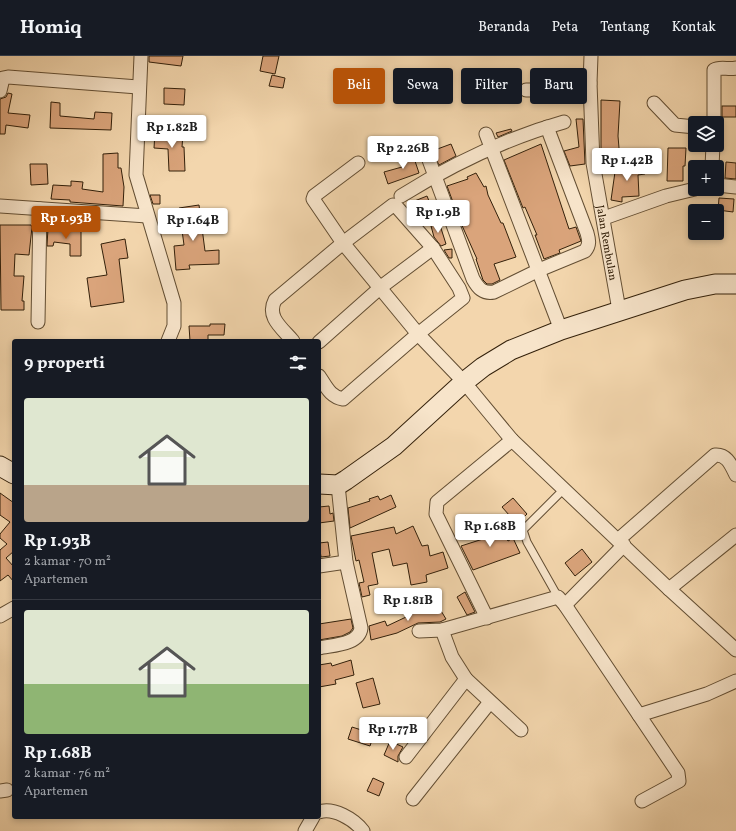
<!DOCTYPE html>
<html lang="id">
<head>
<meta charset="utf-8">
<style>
	body { margin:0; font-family:Vollkorn,serif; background:#242831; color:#f1f3f6; height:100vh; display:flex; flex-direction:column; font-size:15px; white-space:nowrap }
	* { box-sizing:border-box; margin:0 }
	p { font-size:13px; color:#9ea1a6 }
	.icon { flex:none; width:22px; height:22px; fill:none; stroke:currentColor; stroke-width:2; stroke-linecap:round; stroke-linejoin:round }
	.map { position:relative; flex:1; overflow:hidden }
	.details { position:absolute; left:12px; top:283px; width:309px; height:480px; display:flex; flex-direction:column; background:#171b24; border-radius:4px; box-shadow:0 2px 6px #0003 }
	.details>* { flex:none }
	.top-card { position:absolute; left:333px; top:12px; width:343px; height:36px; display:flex; gap:8px }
	.tools { position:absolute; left:688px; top:60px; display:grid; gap:8px }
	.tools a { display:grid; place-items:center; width:36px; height:36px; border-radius:4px; background:#171b24; box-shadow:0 2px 6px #0003; font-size:20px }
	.price { position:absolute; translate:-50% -34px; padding:0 9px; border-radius:4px; background:#fff; color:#222; font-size:13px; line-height:26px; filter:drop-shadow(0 1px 2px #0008) }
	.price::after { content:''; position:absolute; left:50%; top:24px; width:12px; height:9px; margin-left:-6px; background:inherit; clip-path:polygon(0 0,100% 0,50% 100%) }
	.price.active { background:#b45309; color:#fff }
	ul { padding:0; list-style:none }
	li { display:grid; align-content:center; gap:8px; height:212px; padding:0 12px }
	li+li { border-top:1px solid #363941 }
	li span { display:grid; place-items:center; height:124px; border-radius:4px; color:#555 }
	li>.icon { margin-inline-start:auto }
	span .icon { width:72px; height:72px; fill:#fffc; stroke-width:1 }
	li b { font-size:17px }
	h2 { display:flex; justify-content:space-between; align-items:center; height:48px; padding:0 12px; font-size:17px }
	.tag { padding:0 14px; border-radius:4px; background:#171b24; box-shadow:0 2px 6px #0003; font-size:14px; line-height:36px }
	.tag.active { background:#b45309; color:#fff }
	header { display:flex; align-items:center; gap:24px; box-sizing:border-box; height:56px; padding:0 20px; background:#171b24; border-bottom:1px solid #363941 }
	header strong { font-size:19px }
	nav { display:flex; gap:22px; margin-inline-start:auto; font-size:14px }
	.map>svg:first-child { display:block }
	.building { fill:#daa47b; stroke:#33200a }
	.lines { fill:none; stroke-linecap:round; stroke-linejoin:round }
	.lane-casing { stroke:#634e33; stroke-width:9 }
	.street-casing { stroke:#634e33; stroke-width:15 }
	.secondary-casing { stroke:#33200a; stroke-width:21 }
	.lane { stroke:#f7e4ca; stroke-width:7 }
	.street { stroke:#f7e4ca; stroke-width:13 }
	.secondary { stroke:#f7e4ca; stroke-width:19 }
	.labels { text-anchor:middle; stroke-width:4; stroke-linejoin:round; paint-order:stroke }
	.street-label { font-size:11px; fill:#33200a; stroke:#f7e4ca }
</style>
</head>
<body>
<header>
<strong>Homiq</strong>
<nav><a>Beranda</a><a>Peta</a><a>Tentang</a><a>Kontak</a></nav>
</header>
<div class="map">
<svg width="736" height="775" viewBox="0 0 736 775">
	<rect width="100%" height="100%" fill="#f3d6ad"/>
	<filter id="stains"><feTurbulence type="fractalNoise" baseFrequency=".005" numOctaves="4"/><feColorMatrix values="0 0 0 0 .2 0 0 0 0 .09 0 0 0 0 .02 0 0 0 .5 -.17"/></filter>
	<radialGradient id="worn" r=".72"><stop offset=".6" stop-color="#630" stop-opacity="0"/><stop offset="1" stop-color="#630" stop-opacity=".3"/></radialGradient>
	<!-- building -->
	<g class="building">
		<polygon points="149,0 183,0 181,10 149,6"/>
		<polygon points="263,0 279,0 275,18 260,15"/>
		<polygon points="272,19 285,22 283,32 269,30"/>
		<polygon points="164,32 185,33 184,49 164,48"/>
		<polygon points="8,37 12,38 8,57 30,59 28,72 6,69 5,78 0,78 0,43 6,41"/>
		<polygon points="601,44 620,45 618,80 620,104 601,106"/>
		<polygon points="51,46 60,47 60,60 94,63 95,56 112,57 111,74 50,72"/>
		<rect x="722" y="50" width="14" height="11"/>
		<polygon points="576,63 583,63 585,108 570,110 564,95 579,91"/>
		<polygon points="511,73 512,75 498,81 496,77"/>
		<polygon points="155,76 183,78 182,91 184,91 185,115 169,115 168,93 154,92"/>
		<polygon points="451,88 456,100 439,109 432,95"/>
		<polygon points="541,88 569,173 576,171 581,185 559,194 560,197 544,203 535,179 537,179 525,151 523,152 504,104"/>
		<polygon points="668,92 686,92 685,110 683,110 683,125 667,125"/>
		<polygon points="118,97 118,112 121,112 124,131 123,150 70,146 70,144 51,143 53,129 71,130 71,125 83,126 82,133 103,136 103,98"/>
		<polygon points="413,99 419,117 388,128 384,116 402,111 399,104"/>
		<polygon points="644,105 645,118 638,119 639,140 622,141 622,146 611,144 615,116"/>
		<polygon points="726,106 736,107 736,123 725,122"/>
		<polygon points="30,108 47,108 48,128 31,129"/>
		<polygon points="476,117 484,131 486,130 488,139 501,167 503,167 516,201 494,208 500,224 492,228 487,228 483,224 476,203 477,203 460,165 447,130 468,123 467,121"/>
		<polygon points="150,139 160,139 160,148 153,148"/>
		<polygon points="427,140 431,150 426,151 431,166 423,169 418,163 412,146"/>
		<polygon points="719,142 734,143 733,156 718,154"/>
		<polygon points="199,149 205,195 219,194 219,208 189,209 190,213 176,214 174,190 184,189 179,152"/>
		<polygon points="439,166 446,188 441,190 434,181 431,170"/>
		<polygon points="0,169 31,169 32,171 29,199 15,198 14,220 24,220 22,245 24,245 24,254 1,254"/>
		<polygon points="48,172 55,173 55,175 81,175 81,200 70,200 70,188 54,186 53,190 47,190"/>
		<polygon points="125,183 128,202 119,203 124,246 91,251 87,222 107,219 101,188"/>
		<polygon points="452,193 452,202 449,202 444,194"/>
		<polygon points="210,268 225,268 224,279 208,279 208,285 190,285 189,270 210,270"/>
		<polygon points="0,437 14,447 14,495 6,502 14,511 14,526 8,519 0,525 0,494 7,488 0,482 0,478 10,466 0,459"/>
		<polygon points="391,439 396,451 350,472 348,452 370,445 369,443 378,440 380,444"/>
		<polygon points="513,442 527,458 517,468 502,451"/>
		<polygon points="329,450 330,458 333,457 334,465 319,467 319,451"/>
		<polygon points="495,464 508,485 513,482 520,497 473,514 461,490 486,482 481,474"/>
		<polygon points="413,470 422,490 428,489 430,500 443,496 448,512 426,519 427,526 411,529 407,507 393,510 389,493 372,497 378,528 368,530 370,539 362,541 359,527 364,526 359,504 356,505 351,480 394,471 396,478"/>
		<polygon points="328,486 330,500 321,501 319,487"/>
		<polygon points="582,493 592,506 575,520 565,507"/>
		<polygon points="465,536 475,556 467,559 457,541"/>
		<polygon points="435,545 446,563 440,566 418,567 397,577 371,584 369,570 385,565 387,570 423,553"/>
		<polygon points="351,563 353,572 350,576 342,580 319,584 319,568"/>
		<polygon points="351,604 354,619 335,624 336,628 319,631 319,609 331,607 332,610"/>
		<polygon points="373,622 380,648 363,652 356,627"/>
		<polygon points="352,671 374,678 370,690 348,683"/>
		<polygon points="390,685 403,691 398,700 398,706 384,699"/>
		<polygon points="373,722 384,727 379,740 367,735"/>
	</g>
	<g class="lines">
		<!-- lane casing -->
		<g class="lane-casing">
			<polyline id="lane" points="558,541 527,486 523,474 565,432"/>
		</g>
		<!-- street casing -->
		<g class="street-casing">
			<g id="street">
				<polyline points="141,0 136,119 174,247 174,270 168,285"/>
				<path id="s1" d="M591 0 590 27 593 107 619 254"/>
				<polyline points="526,34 550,34 590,27"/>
				<polyline points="0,35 3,22 8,21 138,31"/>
				<polyline points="654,47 675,69 695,71"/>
				<path d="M714 67V14C720 10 729 14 736 12"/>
				<polyline points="486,78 561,274"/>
				<path d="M429 104 473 223C478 232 483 238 494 236L539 214 585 195C590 189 589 184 587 177L547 71"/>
				<polyline points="358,107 314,140 313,143 343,187 418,278 464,326 512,384 669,533 736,594"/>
				<polyline points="712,111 713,89"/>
				<polyline points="717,129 736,131"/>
				<path d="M401 140C451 109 507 82 564 66"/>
				<polyline points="0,150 147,160"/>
				<polyline points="604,162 666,140 695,133"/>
				<polyline points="38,266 40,153"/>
				<path d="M293 285C282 272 266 261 275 244L343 187 393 149 396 150 433 192 459 232 463 242 418 278 343 343C330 341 326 330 319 320"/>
				<polyline points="319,286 381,231 433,192"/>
				<path d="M618 484 715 399C727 398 731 409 736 419"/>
				<polyline points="319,510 346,506"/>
				<polyline points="669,533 736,479"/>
				<polyline points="565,549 624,489"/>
				<polyline points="0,560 14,552"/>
				<polyline points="487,562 436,458 437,446 512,384"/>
				<polyline points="442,574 452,601 466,623 521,674"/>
				<polyline points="419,575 442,574 558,541 565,549 678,717 679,725 642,745"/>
				<path d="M319 592C332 589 359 589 361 572L346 506 338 429"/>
				<polyline points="639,659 707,638 736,625"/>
				<polyline points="406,701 466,623"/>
				<polyline points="0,735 7,734"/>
				<polyline points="413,743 490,646"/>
				<path d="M319 756C333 751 354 763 363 775"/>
				<polyline points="305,775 313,761"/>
			</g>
		</g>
		<!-- secondary casing -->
		<g class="secondary-casing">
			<g id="secondary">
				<polyline points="0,410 14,418"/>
				<polyline points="319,428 338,429 346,424 394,390 464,326 483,311 511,294 561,274 685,234 715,228 736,228"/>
			</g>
		</g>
		<!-- lane -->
		<use href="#lane" class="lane"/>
		<!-- street -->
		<use href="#street" class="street"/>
		<!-- secondary -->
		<use href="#secondary" class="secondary"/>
	</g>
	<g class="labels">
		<!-- street labels -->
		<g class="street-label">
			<text dy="4" stroke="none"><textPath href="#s1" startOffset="188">Jalan Rembulan</textPath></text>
		</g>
	</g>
	<rect width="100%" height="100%" filter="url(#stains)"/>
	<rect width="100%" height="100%" fill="url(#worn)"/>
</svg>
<div class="tools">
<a><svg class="icon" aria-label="layers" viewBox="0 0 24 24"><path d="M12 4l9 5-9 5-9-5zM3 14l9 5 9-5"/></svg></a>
<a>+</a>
<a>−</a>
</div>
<b class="price" style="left:172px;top:93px">Rp 1.82B</b>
<b class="price" style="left:403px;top:114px">Rp 2.26B</b>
<b class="price" style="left:627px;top:126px">Rp 1.42B</b>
<b class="price" style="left:438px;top:178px">Rp 1.9B</b>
<b class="price active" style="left:66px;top:184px">Rp 1.93B</b>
<b class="price" style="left:193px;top:186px">Rp 1.64B</b>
<b class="price" style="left:490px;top:492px">Rp 1.68B</b>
<b class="price" style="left:408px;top:566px">Rp 1.81B</b>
<b class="price" style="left:393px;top:695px">Rp 1.77B</b>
<div class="top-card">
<a class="tag active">Beli</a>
<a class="tag">Sewa</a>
<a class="tag">Filter</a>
<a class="tag">Baru</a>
</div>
<section class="details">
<h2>9 properti<svg class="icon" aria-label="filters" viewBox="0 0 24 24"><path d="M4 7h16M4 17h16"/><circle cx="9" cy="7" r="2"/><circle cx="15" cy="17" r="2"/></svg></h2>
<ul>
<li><span style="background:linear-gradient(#dfe7d0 70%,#b9a48a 0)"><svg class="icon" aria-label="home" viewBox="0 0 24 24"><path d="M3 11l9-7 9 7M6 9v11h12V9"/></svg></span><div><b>Rp 1.93B</b><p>2 kamar · 70 m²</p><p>Apartemen</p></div></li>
<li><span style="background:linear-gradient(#dfe7d0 60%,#8fb573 0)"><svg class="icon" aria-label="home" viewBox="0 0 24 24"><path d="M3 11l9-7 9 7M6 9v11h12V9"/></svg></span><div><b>Rp 1.68B</b><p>2 kamar · 76 m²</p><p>Apartemen</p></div></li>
</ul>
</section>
</div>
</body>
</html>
